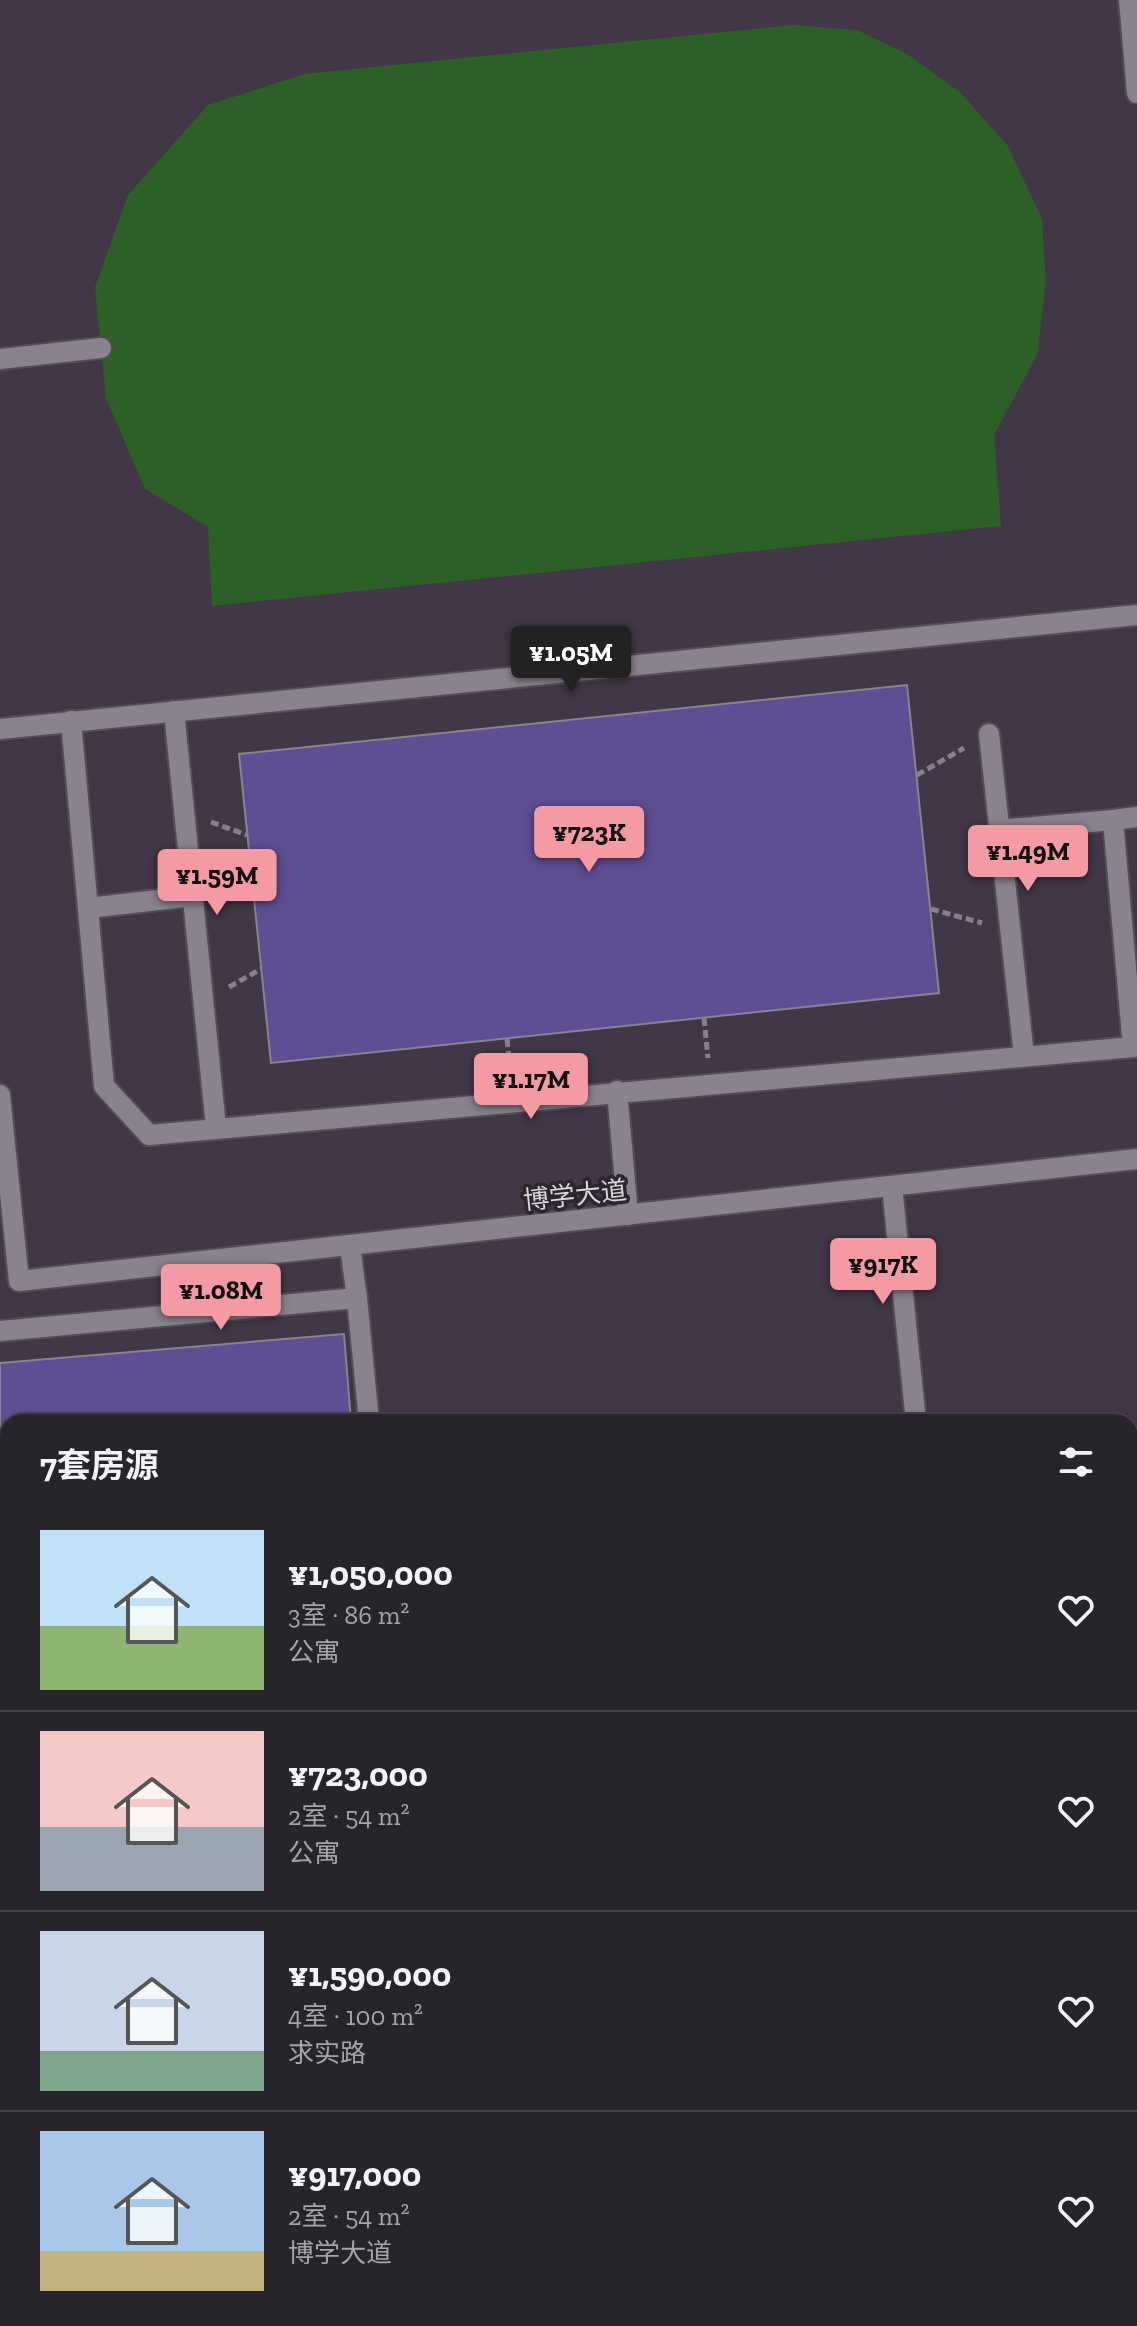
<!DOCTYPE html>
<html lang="zh">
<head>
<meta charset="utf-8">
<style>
	body { margin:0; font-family:"Zilla Slab","Noto Sans SC",serif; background:#302c33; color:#f1f3f6; height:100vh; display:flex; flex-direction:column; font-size:30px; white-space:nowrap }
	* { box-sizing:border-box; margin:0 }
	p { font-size:26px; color:#a5a4a9 }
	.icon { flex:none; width:44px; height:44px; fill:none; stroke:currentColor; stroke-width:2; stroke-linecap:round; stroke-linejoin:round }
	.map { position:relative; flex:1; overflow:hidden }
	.sheet { position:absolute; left:0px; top:1414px; width:1138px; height:912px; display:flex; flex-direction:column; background:#28242b; border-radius:24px 24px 0 0; box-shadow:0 4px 12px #0003,0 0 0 2px #444147 }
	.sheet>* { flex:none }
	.price { position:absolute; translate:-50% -68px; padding:0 18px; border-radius:8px; background:#f49aa5; color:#111; font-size:26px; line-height:52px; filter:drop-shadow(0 2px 4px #0008) }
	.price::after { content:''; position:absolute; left:50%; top:48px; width:24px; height:18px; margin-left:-12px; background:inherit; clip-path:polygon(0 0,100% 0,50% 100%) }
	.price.current { background:#222; color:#fff }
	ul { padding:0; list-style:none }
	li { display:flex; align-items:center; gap:24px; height:200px; padding:0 40px }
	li+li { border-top:2px solid #444147 }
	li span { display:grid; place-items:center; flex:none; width:224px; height:160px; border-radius:0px; color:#555 }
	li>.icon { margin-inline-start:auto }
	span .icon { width:96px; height:96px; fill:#fffc; stroke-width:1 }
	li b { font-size:34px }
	h2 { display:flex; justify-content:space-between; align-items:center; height:96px; padding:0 40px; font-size:34px }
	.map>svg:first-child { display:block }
	.built { fill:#413746 }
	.green { fill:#2c6026 }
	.building { fill:#5e4e92; stroke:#868490; stroke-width:2 }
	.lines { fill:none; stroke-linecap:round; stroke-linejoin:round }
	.service-casing { stroke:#534d55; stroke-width:22 }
	.minor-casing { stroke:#534d55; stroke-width:24 }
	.tertiary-casing { stroke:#534d55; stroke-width:24 }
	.path { stroke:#868188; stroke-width:5; stroke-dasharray:8 4; stroke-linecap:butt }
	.service { stroke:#8a838d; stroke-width:18 }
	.minor { stroke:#8a838d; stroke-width:20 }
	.tertiary { stroke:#8a838d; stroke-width:20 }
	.labels { text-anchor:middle; stroke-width:7; stroke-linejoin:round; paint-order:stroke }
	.street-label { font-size:26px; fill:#dad6dc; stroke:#2c262f }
</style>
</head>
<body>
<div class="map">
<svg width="1137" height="2326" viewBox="0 0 1137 2326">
	<rect width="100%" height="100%" fill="#363039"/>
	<!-- built -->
	<g class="built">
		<polygon points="0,0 1137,0 1137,1967 1130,1967 1130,1422 8,1422 8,2073 0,2073"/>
		<polygon points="1137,2146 1137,2326 0,2326 0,2255 8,2254 8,2318 1130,2318 1130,2147"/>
	</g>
	<!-- green -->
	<polygon class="green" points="793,25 857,30 907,54 960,92 1008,146 1042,219 1046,283 1037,355 994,435 1001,526 212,606 208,527 145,489 106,398 95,287 128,195 208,105 304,74"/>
	<!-- building -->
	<g class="building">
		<polygon points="907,685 939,993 271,1063 239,754"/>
		<polygon points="344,1334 351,1422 8,1422 8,1943 0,1944 0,1363"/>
		<polygon points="1137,1493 1137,1889 1130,1889 1130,1494"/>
	</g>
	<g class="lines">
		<!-- service casing -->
		<g class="service-casing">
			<polyline id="service" points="833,2318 834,2326"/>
		</g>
		<!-- minor casing -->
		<g class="minor-casing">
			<g id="minor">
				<polyline points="1129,0 1137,93"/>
				<polyline points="0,359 101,348"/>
				<polyline points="174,711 216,1127"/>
				<polyline points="71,721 104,1086 149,1135 1133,1047 1113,820 1137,817"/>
				<polyline points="0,729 1137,615"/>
				<polyline points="989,734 1024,1056"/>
				<polyline points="1000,830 1113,820"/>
				<polyline points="88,908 193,896"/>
				<polyline points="617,1091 628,1215"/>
				<polyline points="0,1095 19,1281 1137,1159"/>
				<polyline points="892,1186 916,1422"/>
				<polyline points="350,1246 357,1298"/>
				<polyline points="0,1331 357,1298 369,1422"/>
				<polyline points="1130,1480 1137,1479"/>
				<polyline points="1130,1915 1137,1914"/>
				<polyline points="0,2031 8,2030"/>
			</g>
		</g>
		<!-- tertiary casing -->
		<g class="tertiary-casing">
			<g id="tertiary">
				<polyline points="1130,2046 1137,2046"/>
				<polyline points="1130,2080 1137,2079"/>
				<polyline points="0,2164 8,2163"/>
				<polyline points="0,2200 8,2199"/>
			</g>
		</g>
		<!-- path -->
		<g class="path">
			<polyline points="917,775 964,748"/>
			<polyline points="211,822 247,835"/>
			<polyline points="931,909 982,923"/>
			<polyline points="229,987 261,969"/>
			<polyline points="704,1018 708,1058"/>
			<polyline points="507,1039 511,1076"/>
			<polyline points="1130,2129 1137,2129"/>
			<polyline points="0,2236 8,2235"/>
		</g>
		<!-- service -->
		<use href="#service" class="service"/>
		<!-- minor -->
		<use href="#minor" class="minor"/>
		<!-- tertiary -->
		<use href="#tertiary" class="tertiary"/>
	</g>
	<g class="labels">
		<!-- street labels -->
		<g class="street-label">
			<text transform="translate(575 1195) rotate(-6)" y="9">博学大道</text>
		</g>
	</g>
</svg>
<b class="price current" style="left:571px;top:694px">¥1.05M</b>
<b class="price" style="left:589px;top:874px">¥723K</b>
<b class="price" style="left:1028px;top:893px">¥1.49M</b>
<b class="price" style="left:217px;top:917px">¥1.59M</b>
<b class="price" style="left:531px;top:1121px">¥1.17M</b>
<b class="price" style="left:883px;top:1306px">¥917K</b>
<b class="price" style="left:221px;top:1332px">¥1.08M</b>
<section class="sheet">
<h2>7套房源<svg class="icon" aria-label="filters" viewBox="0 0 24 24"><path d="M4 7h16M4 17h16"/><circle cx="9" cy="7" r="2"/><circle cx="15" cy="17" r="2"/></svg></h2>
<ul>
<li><span style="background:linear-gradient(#bfe0f5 60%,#8fb573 0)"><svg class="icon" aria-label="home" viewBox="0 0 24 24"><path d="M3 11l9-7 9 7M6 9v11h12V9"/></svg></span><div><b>¥1,050,000</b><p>3室 · 86 m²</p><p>公寓</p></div><svg class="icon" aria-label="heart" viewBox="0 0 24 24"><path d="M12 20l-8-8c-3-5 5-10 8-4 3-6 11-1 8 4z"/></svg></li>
<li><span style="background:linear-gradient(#f6c9c9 60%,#9aa5b1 0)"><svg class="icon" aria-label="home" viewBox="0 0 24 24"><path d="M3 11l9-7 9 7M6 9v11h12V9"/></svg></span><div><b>¥723,000</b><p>2室 · 54 m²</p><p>公寓</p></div><svg class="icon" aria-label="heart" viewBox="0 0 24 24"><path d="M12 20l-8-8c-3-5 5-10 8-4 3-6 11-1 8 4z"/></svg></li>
<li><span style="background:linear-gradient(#c9d6e8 75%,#7fa58c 0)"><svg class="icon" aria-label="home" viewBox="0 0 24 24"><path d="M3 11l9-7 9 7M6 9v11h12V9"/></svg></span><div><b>¥1,590,000</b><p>4室 · 100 m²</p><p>求实路</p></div><svg class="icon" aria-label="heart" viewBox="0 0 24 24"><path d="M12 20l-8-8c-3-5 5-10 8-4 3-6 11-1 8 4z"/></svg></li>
<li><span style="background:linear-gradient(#a9c7e8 75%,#c2b280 0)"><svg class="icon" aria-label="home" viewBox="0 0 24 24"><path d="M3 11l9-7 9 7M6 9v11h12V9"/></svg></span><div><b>¥917,000</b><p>2室 · 54 m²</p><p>博学大道</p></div><svg class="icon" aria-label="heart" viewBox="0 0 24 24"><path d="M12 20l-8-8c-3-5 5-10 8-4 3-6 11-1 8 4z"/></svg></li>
</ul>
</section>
</div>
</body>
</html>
